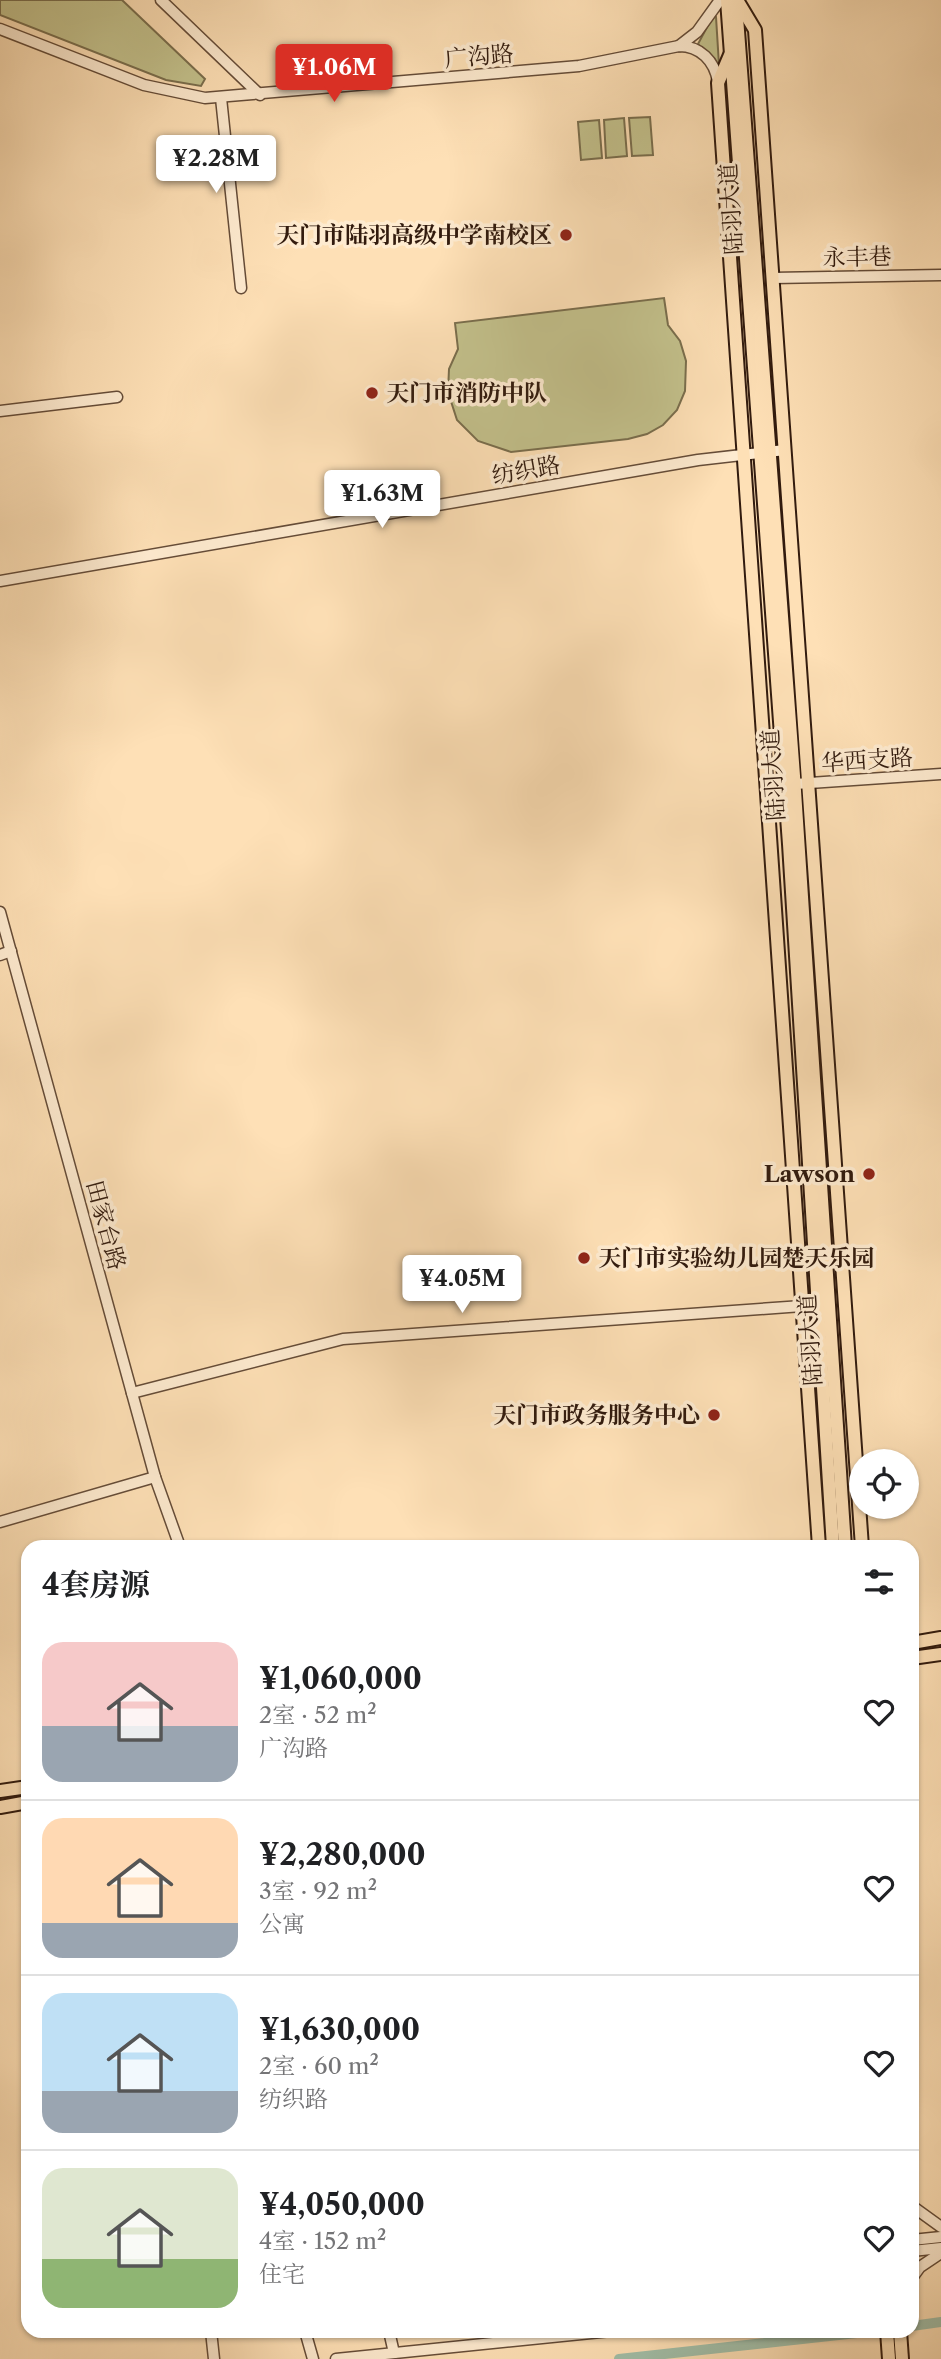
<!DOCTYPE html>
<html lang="zh">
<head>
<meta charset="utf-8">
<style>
	body { margin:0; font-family:"Libre Caslon Text","Noto Serif SC",serif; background:#f6f6f6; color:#202124; height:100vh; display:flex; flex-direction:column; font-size:26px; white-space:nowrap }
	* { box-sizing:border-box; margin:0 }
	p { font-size:23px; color:#757577 }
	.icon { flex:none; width:38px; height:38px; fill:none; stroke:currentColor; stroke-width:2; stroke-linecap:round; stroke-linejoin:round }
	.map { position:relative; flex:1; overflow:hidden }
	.sheet { position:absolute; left:21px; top:1540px; width:898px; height:798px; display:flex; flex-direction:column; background:#fff; border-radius:21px; box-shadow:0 2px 5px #0004 }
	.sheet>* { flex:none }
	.buttons { position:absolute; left:849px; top:1449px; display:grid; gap:14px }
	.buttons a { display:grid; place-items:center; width:70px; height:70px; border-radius:50%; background:#fff; box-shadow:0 2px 5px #0004; font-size:35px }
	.price { position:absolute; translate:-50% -60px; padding:0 16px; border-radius:7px; background:#fff; color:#222; font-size:23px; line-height:46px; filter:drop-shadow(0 2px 4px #0008) }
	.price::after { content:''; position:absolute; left:50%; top:42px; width:21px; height:16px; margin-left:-10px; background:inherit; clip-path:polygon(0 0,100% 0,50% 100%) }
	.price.selected { background:#d93025; color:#fff }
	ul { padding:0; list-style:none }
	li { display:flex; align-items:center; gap:21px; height:175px; padding:0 21px }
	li+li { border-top:2px solid #e0e0e0 }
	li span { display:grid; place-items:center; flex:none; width:196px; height:140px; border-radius:21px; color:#555 }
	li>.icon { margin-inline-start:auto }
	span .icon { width:84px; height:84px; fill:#fffc; stroke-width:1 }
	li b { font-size:30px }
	h2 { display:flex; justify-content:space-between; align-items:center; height:84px; padding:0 21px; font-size:30px }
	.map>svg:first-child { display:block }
	.green { fill:#c3c18c; stroke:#7a6e4d; stroke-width:2 }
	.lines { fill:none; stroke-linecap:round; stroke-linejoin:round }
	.canal { stroke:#a1bea8; stroke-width:10 }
	.minor-casing { stroke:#654c38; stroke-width:13 }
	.major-casing { stroke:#321b0e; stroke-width:16 }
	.minor { stroke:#feebd0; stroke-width:10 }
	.major { stroke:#fee0b6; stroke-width:12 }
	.poi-dot { fill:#8f2418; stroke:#feebd0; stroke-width:2.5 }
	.labels { text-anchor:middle; stroke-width:7; stroke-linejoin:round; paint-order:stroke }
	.street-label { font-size:23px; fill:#321b0e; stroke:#feebd0 }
	.poi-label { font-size:23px; font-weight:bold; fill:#321b0e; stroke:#feebd0; text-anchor:end }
</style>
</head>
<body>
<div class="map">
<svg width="941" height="2359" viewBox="0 0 941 2359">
	<rect width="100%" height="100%" fill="#fee0b6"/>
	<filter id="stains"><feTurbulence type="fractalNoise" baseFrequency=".00286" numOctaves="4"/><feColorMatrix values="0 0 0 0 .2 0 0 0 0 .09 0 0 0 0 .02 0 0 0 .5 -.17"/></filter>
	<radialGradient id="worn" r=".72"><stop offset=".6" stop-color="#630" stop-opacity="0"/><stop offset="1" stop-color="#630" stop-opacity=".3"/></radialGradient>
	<!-- green -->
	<g class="green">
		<polygon points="0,0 122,0 205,79 201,86 166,80 0,15"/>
		<polygon points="713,16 716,17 719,65 698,44"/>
		<polygon points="650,117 653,155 632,156 629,118"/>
		<polygon points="624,118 627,156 606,158 604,120"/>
		<polygon points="599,120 602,158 581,160 578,122"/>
		<polygon points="664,298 668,325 680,341 686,361 685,391 677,410 663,425 647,434 628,439 511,452 478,441 457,420 448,392 449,369 458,349 455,323"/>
	</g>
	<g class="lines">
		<!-- canal -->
		<g class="canal">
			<polyline points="912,2326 941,2322"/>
			<polyline points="619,2359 875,2331"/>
		</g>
		<!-- minor casing -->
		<g class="minor-casing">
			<g id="minor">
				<polyline points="161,0 260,95"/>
				<path d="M0 29 144 85 205 98 579 66 679 46C700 46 715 61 718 82"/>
				<polyline points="679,46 697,32 720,0"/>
				<polyline points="221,98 241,288"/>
				<polyline points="773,278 941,275"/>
				<polyline points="0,411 117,397"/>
				<polyline points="0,581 698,460 785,450"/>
				<polyline points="795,784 941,774"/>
				<polyline points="0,912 155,1477 180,1547"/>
				<polyline points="0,955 11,951"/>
				<polyline points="132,1393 343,1339 802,1306"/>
				<polyline points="0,1522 155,1477"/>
				<polyline points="912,2206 941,2227"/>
				<polyline points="912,2240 941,2237"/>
				<polyline points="912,2251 941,2248"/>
				<polyline points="912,2278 920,2267 941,2253"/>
				<polyline points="211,2331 214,2359"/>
				<polyline points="305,2331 313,2359"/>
				<polyline points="389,2331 394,2353"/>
				<polyline points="336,2359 611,2331"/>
			</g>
		</g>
		<!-- major casing -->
		<g class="major-casing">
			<g id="major">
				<polyline points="727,0 789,844 833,1547"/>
				<polyline points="737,0 755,30 862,1547"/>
				<polyline points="736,4 794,776 845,1547"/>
				<polyline points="730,55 718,83 819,1547"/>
				<polyline points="912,1643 941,1638"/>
				<polyline points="912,1658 941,1654"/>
				<polyline points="0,1791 28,1787"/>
				<polyline points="0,1807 28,1802"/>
				<polyline points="887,2331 889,2359"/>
				<polyline points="900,2331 902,2359"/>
			</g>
		</g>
		<!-- minor -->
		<use href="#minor" class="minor"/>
		<!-- major -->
		<use href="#major" class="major"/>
	</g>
	<!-- markers -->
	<g class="poi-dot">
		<circle cx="566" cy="235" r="7"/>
		<circle cx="372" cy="393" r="7"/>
		<circle cx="869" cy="1174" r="7"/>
		<circle cx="584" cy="1258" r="7"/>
		<circle cx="714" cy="1415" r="7"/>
	</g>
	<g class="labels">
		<!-- street labels -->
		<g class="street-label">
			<text transform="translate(479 56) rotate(-5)" y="8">广沟路</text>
			<text transform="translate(731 209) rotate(-94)" y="8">陆羽大道</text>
			<text transform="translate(857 257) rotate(-1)" y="8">永丰巷</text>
			<text transform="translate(526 470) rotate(-10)" y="8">纺织路</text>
			<text transform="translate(867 760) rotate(-4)" y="8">华西支路</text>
			<text transform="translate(773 775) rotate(-94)" y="8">陆羽大道</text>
			<text transform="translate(106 1225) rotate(75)" y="8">田家台路</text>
			<text transform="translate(810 1340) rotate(-94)" y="8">陆羽大道</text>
		</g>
		<!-- poi labels -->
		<g class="poi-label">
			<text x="552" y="243">天门市陆羽高级中学南校区</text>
			<text x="386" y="401" text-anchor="start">天门市消防中队</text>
			<text x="855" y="1182">Lawson</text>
			<text x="598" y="1266" text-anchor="start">天门市实验幼儿园楚天乐园</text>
			<text x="700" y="1423">天门市政务服务中心</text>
		</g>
	</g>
	<rect width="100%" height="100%" filter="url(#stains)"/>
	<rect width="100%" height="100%" fill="url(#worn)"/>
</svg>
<div class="buttons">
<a><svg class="icon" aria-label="locate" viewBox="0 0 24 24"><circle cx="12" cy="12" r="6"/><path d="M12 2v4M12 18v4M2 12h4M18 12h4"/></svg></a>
</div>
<b class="price selected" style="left:334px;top:104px">¥1.06M</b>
<b class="price" style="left:216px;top:195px">¥2.28M</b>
<b class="price" style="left:382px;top:530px">¥1.63M</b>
<b class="price" style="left:462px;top:1315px">¥4.05M</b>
<section class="sheet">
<h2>4套房源<svg class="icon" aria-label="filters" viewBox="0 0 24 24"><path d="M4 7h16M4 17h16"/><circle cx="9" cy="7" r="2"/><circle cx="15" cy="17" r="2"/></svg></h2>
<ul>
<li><span style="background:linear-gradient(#f6c9c9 60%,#9aa5b1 0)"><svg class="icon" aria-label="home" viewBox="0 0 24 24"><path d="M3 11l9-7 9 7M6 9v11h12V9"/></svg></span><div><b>¥1,060,000</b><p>2室 · 52 m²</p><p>广沟路</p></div><svg class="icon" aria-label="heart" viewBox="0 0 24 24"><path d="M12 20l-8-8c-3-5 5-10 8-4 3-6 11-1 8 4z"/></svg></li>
<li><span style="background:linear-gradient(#ffd9b3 75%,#9aa5b1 0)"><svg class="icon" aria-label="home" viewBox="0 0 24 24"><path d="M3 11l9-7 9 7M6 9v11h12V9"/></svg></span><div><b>¥2,280,000</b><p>3室 · 92 m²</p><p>公寓</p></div><svg class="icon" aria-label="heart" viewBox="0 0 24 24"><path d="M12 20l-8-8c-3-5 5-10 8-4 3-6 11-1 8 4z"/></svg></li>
<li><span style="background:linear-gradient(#bfe0f5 70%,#9aa5b1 0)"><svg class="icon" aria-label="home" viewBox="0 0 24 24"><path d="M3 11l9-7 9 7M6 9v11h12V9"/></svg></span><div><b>¥1,630,000</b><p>2室 · 60 m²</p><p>纺织路</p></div><svg class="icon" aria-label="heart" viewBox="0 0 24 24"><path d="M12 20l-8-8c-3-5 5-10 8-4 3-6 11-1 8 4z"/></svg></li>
<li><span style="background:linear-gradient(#dfe7d0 65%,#8fb573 0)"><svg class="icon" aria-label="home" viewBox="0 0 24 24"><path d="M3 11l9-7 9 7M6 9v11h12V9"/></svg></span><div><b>¥4,050,000</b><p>4室 · 152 m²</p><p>住宅</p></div><svg class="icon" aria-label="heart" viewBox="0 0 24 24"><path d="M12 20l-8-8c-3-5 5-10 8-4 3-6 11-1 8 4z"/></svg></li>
</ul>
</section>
</div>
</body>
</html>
